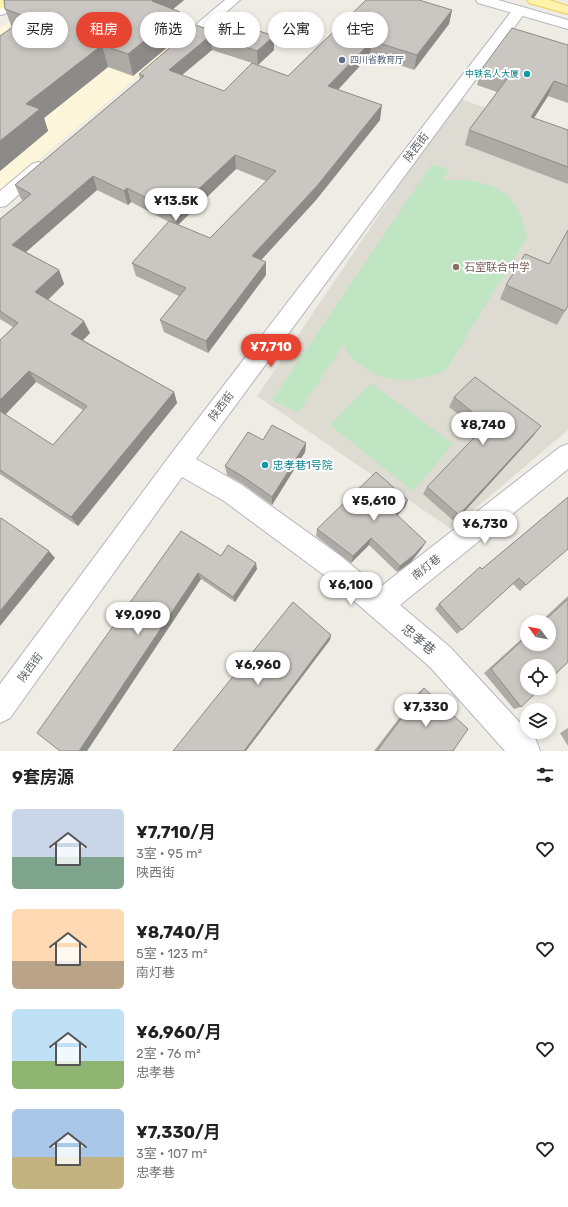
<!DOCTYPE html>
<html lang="zh">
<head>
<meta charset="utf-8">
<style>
	body { margin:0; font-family:Rubik,"Noto Sans SC",sans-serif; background:#f6f6f6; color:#222; height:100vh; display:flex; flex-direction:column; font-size:15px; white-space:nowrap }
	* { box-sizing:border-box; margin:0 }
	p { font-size:13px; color:#767676 }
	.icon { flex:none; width:22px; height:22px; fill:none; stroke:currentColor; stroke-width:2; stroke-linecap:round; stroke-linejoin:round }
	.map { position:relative; height:751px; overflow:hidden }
	.side { display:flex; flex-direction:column; background:#fff; flex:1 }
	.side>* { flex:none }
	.top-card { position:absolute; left:12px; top:12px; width:544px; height:36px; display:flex; gap:8px }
	.needle { width:26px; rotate:302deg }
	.fabs { position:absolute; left:520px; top:615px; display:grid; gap:8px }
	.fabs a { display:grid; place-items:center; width:36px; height:36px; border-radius:50%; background:#fff; box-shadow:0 2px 6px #0003; font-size:20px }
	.price { position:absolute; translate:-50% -34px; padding:0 9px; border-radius:14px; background:#fff; color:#222; font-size:13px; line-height:26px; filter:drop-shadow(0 1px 2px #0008) }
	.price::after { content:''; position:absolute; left:50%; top:24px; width:12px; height:9px; margin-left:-6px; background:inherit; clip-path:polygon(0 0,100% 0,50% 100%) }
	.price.active { background:#e74531; color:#fff }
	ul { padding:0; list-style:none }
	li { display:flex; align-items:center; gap:12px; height:100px; padding:0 12px }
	li span { display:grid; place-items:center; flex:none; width:112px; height:80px; border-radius:6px; color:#555 }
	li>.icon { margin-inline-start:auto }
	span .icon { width:48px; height:48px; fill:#fffc; stroke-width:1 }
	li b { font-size:17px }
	h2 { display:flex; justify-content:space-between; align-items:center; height:48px; padding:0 12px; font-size:17px }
	.tag { padding:0 14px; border-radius:18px; background:#fff; box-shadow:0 2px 6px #0003; font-size:14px; line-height:36px }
	.tag.active { background:#e74531; color:#fff }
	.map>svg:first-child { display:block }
	.commercial { fill:#fdf6da }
	.education { fill:#dedbd2 }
	.green { fill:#c0e5c2 }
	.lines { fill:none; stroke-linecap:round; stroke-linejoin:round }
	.street-casing { stroke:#b4b6bb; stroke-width:2 }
	.secondary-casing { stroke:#b5b8be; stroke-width:2 }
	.primary-casing { stroke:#efcb5b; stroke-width:2 }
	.street { fill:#fff; fill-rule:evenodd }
	.secondary { fill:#fff; fill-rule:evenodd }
	.primary { fill:#fef3a9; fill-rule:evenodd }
	.wall { fill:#aeaaa6; fill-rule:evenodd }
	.shaded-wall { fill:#8d8b87 }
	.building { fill:#cac6c1; stroke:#8d8b87 }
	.service-dot { fill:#5c6f8a; stroke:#fff; stroke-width:1.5 }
	.culture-dot { fill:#0f9aa8; stroke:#fff; stroke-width:1.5 }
	.education-dot { fill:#8d6e63; stroke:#fff; stroke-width:1.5 }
	.labels { text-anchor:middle; stroke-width:4; stroke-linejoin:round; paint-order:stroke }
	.far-service-label { font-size:9px; fill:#4e5e75; stroke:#fff; text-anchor:start }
	.far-culture-label { font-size:9px; fill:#0d838f; stroke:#fff; text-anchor:end }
	.street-label { font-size:11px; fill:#5c5f64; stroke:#fff }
	.education-label { font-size:11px; fill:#785e54; stroke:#fff; text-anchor:start }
	.culture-label { font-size:11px; fill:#0d838f; stroke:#fff; text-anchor:start }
	.near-street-label { font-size:13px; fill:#5c5f64; stroke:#fff }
</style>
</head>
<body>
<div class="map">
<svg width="568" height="751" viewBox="0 0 568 751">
	<rect width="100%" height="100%" fill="#eeece4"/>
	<!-- commercial -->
	<polygon class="commercial" points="41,0 114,0 171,29 187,35 0,192 0,28"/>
	<!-- education -->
	<polygon class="education" points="458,98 568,137 568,430 451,529 257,396"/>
	<!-- green -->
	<g class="green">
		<path d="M432 164 449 170 443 181C467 177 501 183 515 205 522 215 524 225 527 237L446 370C419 383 386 386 361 365 357 362 352 359 349 355 347 352 346 347 344 344L298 413 272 400Z"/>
		<polygon points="371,383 453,444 413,491 330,425"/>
	</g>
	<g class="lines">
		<!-- street casing -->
		<g class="street-casing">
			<g id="street">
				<polygon points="225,0 240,0 184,49 179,50 174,49 172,46 174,43"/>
				<polygon points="519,7 524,8 526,11 524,14 196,459 242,485 342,557 379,588 560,447 568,444 568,469 400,605 450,647 536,740 540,751 505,751 430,667 324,575 224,501 182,477 10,718 0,723 0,684 171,454 514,8"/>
				<polygon points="38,162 44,164 47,168 44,172 6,206 0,207 0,191 32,164"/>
			</g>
		</g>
		<!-- secondary casing -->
		<g class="secondary-casing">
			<g id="secondary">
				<polygon points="7,0 23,0 5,14 0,15 0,5"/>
				<polygon points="476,0 498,0 568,20 568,29 478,3"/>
			</g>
		</g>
		<!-- primary casing -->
		<g class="primary-casing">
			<g id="primary">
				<polygon points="0,0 21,0 19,3 0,9"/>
				<polygon points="527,0 549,0 568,6 568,14 529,3"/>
			</g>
		</g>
		<!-- street -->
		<use href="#street" class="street"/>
		<!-- secondary -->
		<use href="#secondary" class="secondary"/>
		<!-- primary -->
		<use href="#primary" class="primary"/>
	</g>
	<!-- wall -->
	<g class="wall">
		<polygon points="4,0 184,0 173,9 183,34 133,76 108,67 44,118 48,131 0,171 0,36 12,28 5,9"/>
		<path d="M366 0 452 10 449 24 414 70 370 55 338 90 380 120 316 200 261 260 266 275 208 353 164 332 160 320 179 296 136 276 132 263 169 222 131 202 128 205 97 190 26 252 59 270 64 284 48 300 90 333 83 340 174 392 177 403 78 526 0 474V340L13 327 0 319V219L23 200 21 199 15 185 140 79 139 74 204 28 274 50 258 65 212 50 182 75 224 91 288 76ZM236 169 266 181 210 238 178 225ZM36 382 83 410 53 445 5 415Z"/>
		<polygon points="568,45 568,103 548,96 534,118 568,130 568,184 465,145 469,130 497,92 477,85 481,70"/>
		<polygon points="549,264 565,311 557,325 500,299 506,285"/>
		<polygon points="454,397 534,435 455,522 423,494 427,487 480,431 449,407"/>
		<polygon points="263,440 306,443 305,452 272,505 243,484 227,475 225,466"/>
		<polygon points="568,497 526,585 520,591 513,584 457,634 435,609 439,604 482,569"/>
		<polygon points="408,500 405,507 397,515 422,548 411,562 397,572 369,545 351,563 316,536 317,529"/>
		<polygon points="181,531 221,556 257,569 235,602 201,579 87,751"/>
		<polygon points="568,596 568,662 521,707 514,709 484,673 527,634 527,644 549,622 540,622"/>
		<polygon points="424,688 453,751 374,751 419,692"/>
		<polygon points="568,728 568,746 560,733"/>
	</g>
	<!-- shaded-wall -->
	<g class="shaded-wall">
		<polygon points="153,0 184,0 156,23 152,1"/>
		<polygon points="452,10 449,24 414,70 417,55"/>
		<polygon points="180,12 183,34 133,76 128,54"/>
		<polygon points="211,35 212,50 171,84 169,70"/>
		<polygon points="274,36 274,50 258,65 257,51"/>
		<polygon points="372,41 370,55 327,101 328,86"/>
		<polygon points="102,45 108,67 44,118 48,131 0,171 0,141 26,104"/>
		<polygon points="554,81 548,96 525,132 531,117"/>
		<polygon points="382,105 380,120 316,200 253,269 252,256"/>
		<polygon points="235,155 236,169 177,226 174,212"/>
		<polygon points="93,176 97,190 19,258 12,245"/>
		<polygon points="127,188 131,202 128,205 124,191"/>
		<polygon points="266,262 266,275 208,353 206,341"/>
		<polygon points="59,270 64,284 42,305 35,292"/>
		<polygon points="84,321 90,333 77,346 71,334"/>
		<polygon points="29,371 36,382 2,418 0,416 0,400"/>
		<polygon points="174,392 177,403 78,526 71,517"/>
		<polygon points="541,426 534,435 455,522 459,515"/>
		<polygon points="306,443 305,452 272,505 272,497"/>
		<polygon points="408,500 405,507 392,521 395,513"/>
		<polygon points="371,538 369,545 351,563 353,556"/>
		<polygon points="426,542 422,548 411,562 397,572 400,566"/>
		<polygon points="49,551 55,558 0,626 0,611"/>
		<polygon points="256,563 257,569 235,602 233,597"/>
		<polygon points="198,573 201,579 87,751 79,751"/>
		<polygon points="331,635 330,640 246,751 244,751"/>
	</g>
	<!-- building -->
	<g class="building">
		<polygon points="4,0 153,0 152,1 180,12 128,54 102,45 26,104 40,109 0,141 0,36 27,17 5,9"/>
		<polygon points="366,0 419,0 452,10 417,55 372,41 328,86 382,105 317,186 252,256 266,262 206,341 160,320 186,288 132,263 169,221 210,238 276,171 235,155 174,212 127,188 124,191 93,176 12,245 59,270 35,292 84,321 71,334 174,392 71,517 0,470 0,411 53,445 87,406 29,371 0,400 0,340 18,323 0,311 0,219 31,194 15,185 144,76 139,74 196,25 204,28 217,17 274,36 257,51 211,35 169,70 224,91 252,63 288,76"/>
		<polygon points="512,28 568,45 568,86 554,81 531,117 568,130 568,167 469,130 507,79 481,70"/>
		<polygon points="568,230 568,306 565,311 506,285 525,254 549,264"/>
		<polygon points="475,377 541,426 459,515 427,487 487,424 454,397"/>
		<polygon points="272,425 306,443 272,497 242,476 225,466 248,432 263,440"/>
		<polygon points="376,472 408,500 395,513 426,542 414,555 400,566 371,538 353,556 317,529"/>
		<polygon points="568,497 568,549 526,585 519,578 462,630 439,604 480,567 482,569"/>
		<polygon points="1,518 49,551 0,611 0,519"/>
		<polygon points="181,531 221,556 228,545 256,563 233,597 198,573 79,751 60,751 37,733"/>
		<polygon points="568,599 568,662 549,680 549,666 527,666 527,688 541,688 521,707 491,669 527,636 527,644 549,644 549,622 543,622"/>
		<polygon points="293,602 331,635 244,751 173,751"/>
		<polygon points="424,688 468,729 453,751 377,751"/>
	</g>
	<!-- markers -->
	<circle class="service-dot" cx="342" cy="60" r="4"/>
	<g class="culture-dot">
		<circle cx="527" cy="74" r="4"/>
		<circle cx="265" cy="465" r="4"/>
	</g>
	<circle class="education-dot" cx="456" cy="267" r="4"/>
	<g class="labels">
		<!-- far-service labels -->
		<g class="far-service-label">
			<text x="350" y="63">四川省教育厅</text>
		</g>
		<!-- far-culture labels -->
		<g class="far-culture-label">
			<text x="519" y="77">中铁名人大厦</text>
		</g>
		<!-- street labels -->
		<g class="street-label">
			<text transform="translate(416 147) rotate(-53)" y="4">陕西街</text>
			<text transform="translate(221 406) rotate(-53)" y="4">陕西街</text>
			<text transform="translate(426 567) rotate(-38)" y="4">南灯巷</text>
			<text transform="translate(30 667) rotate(-54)" y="4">陕西街</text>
		</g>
		<!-- education labels -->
		<g class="education-label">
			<text x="464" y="271">石室联合中学</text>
		</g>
		<!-- culture labels -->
		<g class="culture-label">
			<text x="273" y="469">忠孝巷1号院</text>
		</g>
		<!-- near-street labels -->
		<g class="near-street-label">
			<text transform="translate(419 639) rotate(40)" y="5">忠孝巷</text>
		</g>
	</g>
</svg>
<div class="fabs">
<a><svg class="needle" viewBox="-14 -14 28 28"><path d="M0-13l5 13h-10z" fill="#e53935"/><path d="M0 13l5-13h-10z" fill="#767676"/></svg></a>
<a><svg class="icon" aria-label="locate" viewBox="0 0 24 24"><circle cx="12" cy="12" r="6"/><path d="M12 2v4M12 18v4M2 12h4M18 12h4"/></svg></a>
<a><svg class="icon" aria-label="layers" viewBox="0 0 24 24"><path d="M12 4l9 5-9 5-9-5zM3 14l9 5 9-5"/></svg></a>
</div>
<b class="price" style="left:176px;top:222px">¥13.5K</b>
<b class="price active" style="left:271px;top:368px">¥7,710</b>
<b class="price" style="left:483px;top:446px">¥8,740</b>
<b class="price" style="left:374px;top:522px">¥5,610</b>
<b class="price" style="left:485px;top:545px">¥6,730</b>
<b class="price" style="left:351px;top:606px">¥6,100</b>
<b class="price" style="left:138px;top:636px">¥9,090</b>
<b class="price" style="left:258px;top:686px">¥6,960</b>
<b class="price" style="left:426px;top:728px">¥7,330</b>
<div class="top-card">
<a class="tag">买房</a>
<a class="tag active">租房</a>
<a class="tag">筛选</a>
<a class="tag">新上</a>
<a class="tag">公寓</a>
<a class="tag">住宅</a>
</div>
</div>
<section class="side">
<h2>9套房源<svg class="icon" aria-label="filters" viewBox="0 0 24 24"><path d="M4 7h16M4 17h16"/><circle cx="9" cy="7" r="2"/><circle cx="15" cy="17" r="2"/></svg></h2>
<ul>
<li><span style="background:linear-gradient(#c9d6e8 60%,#7fa58c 0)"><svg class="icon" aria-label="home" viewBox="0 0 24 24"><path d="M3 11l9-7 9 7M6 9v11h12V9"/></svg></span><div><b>¥7,710/月</b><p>3室 · 95 m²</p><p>陕西街</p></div><svg class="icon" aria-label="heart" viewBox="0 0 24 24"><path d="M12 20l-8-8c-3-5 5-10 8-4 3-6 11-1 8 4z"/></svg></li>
<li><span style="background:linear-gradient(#ffd9b3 65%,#b9a48a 0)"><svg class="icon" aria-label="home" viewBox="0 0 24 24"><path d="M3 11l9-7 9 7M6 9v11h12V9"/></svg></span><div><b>¥8,740/月</b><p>5室 · 123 m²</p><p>南灯巷</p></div><svg class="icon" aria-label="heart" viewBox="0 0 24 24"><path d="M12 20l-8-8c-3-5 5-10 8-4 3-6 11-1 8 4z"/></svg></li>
<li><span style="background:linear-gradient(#bfe0f5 65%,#8fb573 0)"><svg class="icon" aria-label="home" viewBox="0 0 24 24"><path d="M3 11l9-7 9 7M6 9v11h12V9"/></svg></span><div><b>¥6,960/月</b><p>2室 · 76 m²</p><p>忠孝巷</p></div><svg class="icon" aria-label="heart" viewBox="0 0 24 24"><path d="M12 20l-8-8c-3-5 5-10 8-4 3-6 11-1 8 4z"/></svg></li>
<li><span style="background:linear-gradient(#a9c7e8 60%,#c2b280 0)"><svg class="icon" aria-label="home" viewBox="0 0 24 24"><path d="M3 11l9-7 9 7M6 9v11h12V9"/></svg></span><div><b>¥7,330/月</b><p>3室 · 107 m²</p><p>忠孝巷</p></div><svg class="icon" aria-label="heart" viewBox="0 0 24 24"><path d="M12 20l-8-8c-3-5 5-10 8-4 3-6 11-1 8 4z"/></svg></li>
</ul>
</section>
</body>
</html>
